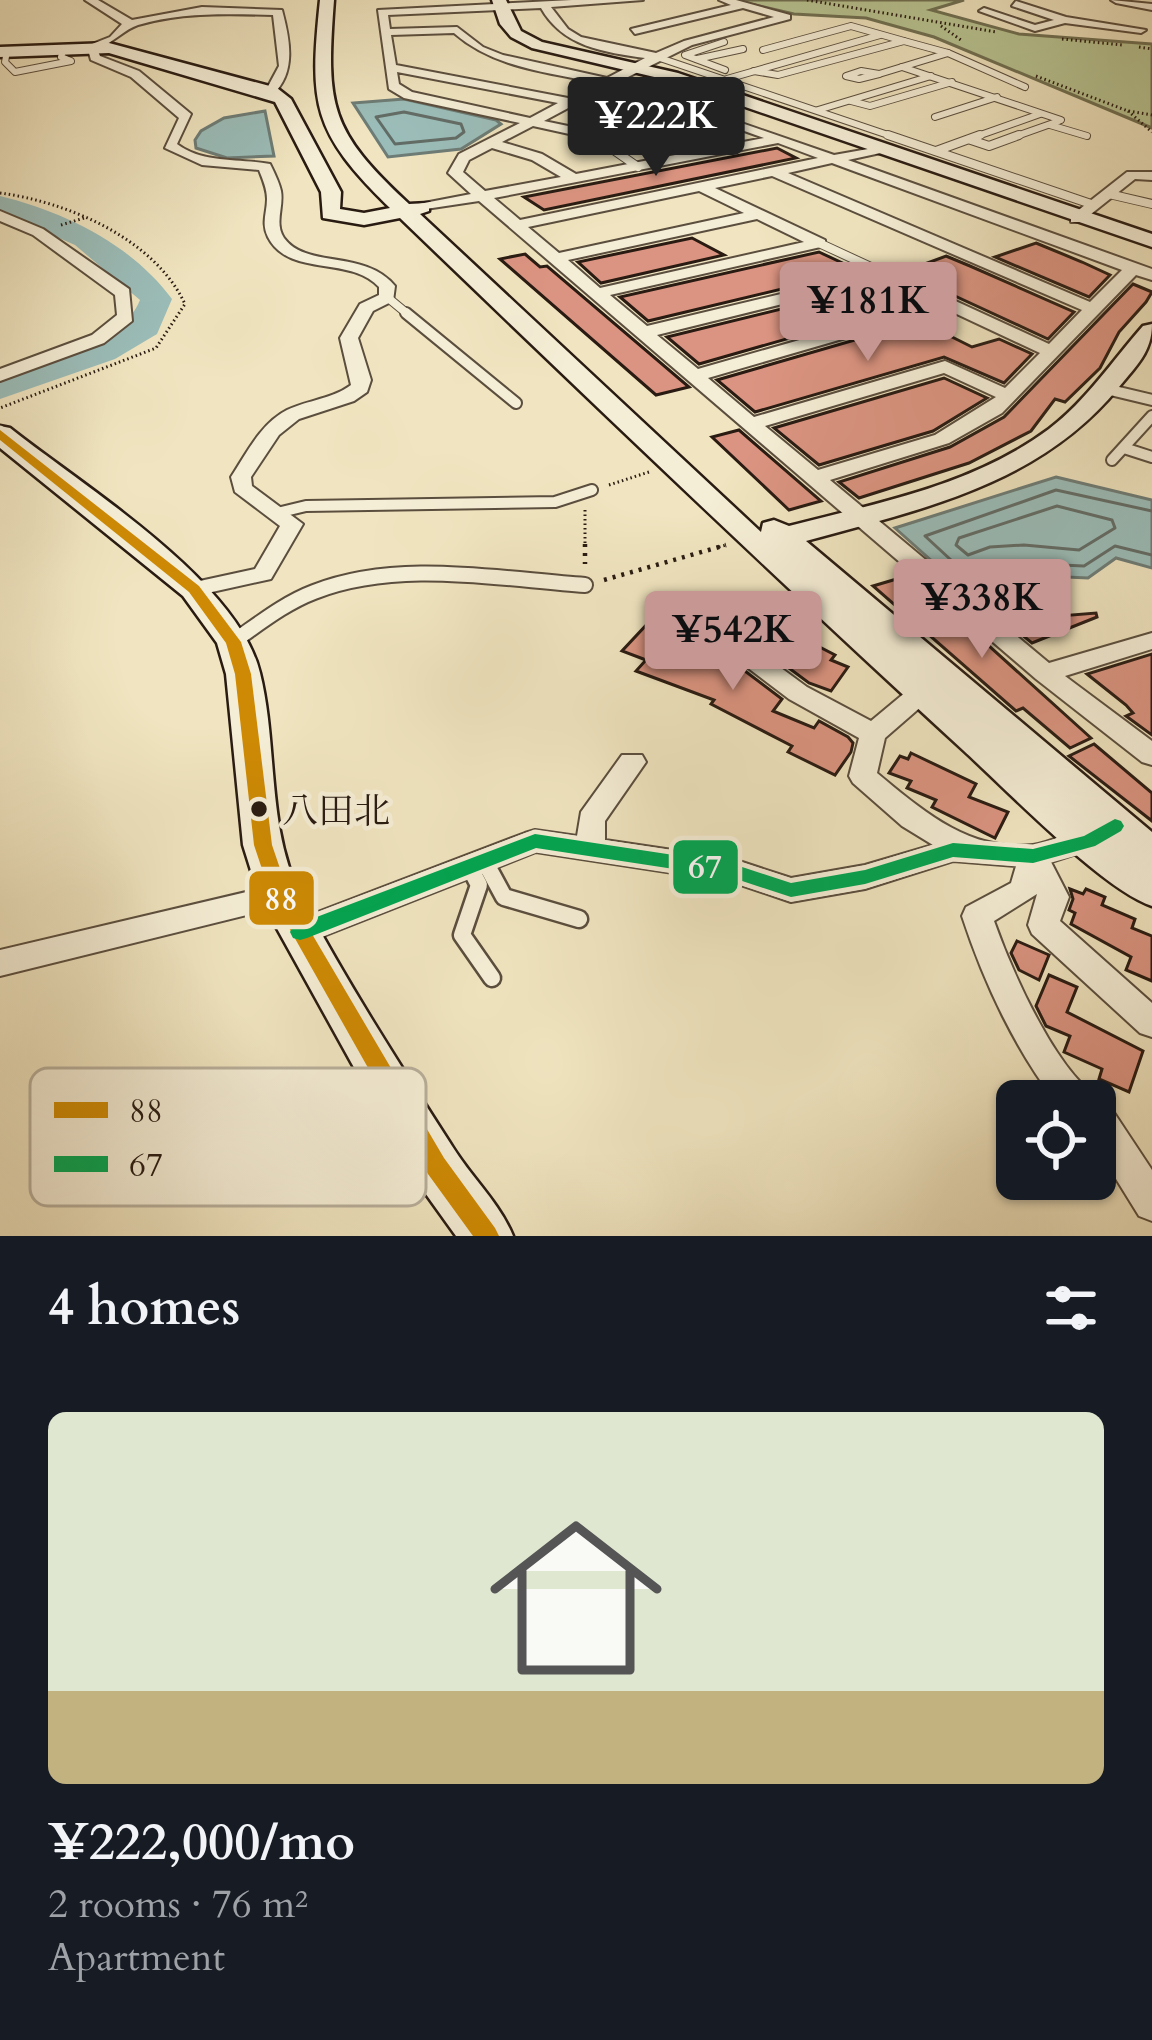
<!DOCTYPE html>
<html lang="en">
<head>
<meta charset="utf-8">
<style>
	body { margin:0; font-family:Cardo,"Noto Serif JP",serif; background:#20242c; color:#f1f3f6; height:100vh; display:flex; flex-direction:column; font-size:45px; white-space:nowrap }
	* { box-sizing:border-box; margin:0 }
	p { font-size:39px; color:#9ea1a6 }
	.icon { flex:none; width:66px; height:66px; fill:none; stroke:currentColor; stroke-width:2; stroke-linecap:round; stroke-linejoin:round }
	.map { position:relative; height:1236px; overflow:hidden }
	.panel { display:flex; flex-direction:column; background:#171b24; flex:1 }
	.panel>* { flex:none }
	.buttons { position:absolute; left:996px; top:1080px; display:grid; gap:24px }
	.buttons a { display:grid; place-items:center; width:120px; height:120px; border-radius:18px; background:#171b24; box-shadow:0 3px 9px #0004; font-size:60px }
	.price { position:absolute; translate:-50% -102px; padding:0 27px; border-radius:12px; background:#c59692; color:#111; font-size:39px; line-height:78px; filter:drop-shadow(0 3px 6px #0008) }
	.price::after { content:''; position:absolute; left:50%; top:72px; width:36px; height:27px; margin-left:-18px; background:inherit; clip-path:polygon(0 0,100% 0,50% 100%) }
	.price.current { background:#222; color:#fff }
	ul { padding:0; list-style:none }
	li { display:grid; align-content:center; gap:24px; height:636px; padding:0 48px }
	li span { display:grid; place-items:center; height:372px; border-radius:18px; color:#555 }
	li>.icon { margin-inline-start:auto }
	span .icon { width:216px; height:216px; fill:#fffc; stroke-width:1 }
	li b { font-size:51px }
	h2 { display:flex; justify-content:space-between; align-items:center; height:144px; padding:0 48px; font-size:51px }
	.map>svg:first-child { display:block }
	.green { fill:#b8c593; stroke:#707052; stroke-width:3 }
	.water { fill:#9bbdb9; stroke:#6d7c76; stroke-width:3 }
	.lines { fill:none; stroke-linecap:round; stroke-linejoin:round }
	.shore { stroke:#626c66; stroke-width:3 }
	.river { fill:#9bbdb9; fill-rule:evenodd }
	.building { fill:#db9481; stroke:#291b12; stroke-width:3 }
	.lane-far4-casing { stroke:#5b4e3e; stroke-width:8 }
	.lane-far3-casing { stroke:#5b4e3e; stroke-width:10 }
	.lane-far2-casing { stroke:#5b4e3e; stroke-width:14 }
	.lane-far1-casing { stroke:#5b4e3e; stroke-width:18 }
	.lane-casing { stroke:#5b4e3e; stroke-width:21 }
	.street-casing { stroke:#5b4e3e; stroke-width:4 }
	.secondary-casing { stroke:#291b12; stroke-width:5 }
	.path-far1 { stroke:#291b12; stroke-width:3; stroke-dasharray:1.5 3; stroke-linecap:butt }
	.path { stroke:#291b12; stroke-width:4.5; stroke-dasharray:3 6; stroke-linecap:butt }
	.lane-far4 { stroke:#f5eed6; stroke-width:6 }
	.lane-far3 { stroke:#f5eed6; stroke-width:8 }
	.lane-far2 { stroke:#f5eed6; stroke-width:10 }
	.lane-far1 { stroke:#f5eed6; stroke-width:14 }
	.lane { stroke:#f5eed6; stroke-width:16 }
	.street { fill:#f5eed6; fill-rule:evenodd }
	.secondary { fill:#f5eed6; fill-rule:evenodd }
	.bus-1-casing { stroke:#f5eed6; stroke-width:9 }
	.bus-2-casing { stroke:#f5eed6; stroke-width:9 }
	.bus-1 { fill:#ce8a04; fill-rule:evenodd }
	.bus-2 { fill:#00a651; fill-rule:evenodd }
	.bus-dot { fill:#291b12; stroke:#f5eed6; stroke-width:4.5 }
	.labels { text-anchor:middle; stroke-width:9; stroke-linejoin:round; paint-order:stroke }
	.bus-label { font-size:36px; fill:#291b12; stroke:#f5eed6; text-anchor:start }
	.key { fill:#f5eed6; stroke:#b8af9b; stroke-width:3 }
	.key-label { font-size:33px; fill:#291b12 }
	.line-badge { stroke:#f5eed6; stroke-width:4.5 }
	.badge-label { font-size:33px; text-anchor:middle; font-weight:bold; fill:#fff }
</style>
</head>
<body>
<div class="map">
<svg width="1152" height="1236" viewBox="0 0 1152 1236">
	<rect width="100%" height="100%" fill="#f0e5c0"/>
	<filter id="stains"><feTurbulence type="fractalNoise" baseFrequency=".00167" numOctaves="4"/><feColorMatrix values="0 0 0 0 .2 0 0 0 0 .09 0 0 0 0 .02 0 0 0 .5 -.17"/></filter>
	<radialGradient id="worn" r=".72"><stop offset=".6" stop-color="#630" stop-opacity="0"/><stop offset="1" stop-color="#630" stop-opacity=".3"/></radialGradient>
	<!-- green -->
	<polygon class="green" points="733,0 964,0 931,10 1019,34 1152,44 1152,128 934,37 866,18 794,14"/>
	<!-- water -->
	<g class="water">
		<polygon points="404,99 496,120 501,124 461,149 388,157 353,103"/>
		<polygon points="265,111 274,156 227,158 196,148 195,140 201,131 224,118"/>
		<polygon points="1056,477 1152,500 1152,568 1116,558 1088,578 996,574 961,587 895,528"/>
	</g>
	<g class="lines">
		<!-- shore -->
		<g class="shore">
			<polygon points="404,112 461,124 464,132 456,138 395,144 376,117"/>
			<polygon points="1057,506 1112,520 1115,528 1079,550 1024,545 990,547 968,555 956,545 959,538"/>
			<polyline points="1152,511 1056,490 925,536 964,572 996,562 1084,566 1115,546 1152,555"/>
		</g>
		<!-- river -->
		<path class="river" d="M0 196C65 212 131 244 172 299L157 334 115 359 0 399V376C46 360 120 349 140 300L75 245 0 212Z"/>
	</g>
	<!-- building -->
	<g class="building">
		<polygon points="777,148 796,158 544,210 524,197"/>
		<polygon points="692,238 724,255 601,283 578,262"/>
		<polygon points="1036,243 1082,262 1110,275 1089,297 995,257"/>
		<polygon points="819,252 851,267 853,272 648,321 620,297"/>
		<polygon points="525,254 540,267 547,266 689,387 656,395 500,259"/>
		<polygon points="946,256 970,266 1074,312 1048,339 903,272"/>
		<polygon points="1133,284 1152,292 1146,302 1119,332 1100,368 1065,402 1055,399 1031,431 969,463 859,498 839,482 950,447 1004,417"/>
		<polygon points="875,286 905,305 699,364 667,337"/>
		<polygon points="920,321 972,347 999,339 1032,354 1004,383 944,357 755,412 717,380"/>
		<polygon points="944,378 987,398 933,431 819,465 774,428"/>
		<polygon points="739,430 821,501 789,510 712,437"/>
		<polygon points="900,578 937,612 945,609 958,618 1091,738 1070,748 1023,708 1016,711 873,586"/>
		<polygon points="754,595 788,607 771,629 736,616"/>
		<polygon points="995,603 1017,619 1030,614 1035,618 1096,613 1097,617 1032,643 987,606"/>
		<polygon points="664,606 688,614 664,641 745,671 782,699 773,711 814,728 819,721 848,737 853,743 851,752 835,775 788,752 792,746 711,704 714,700 636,671 646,660 622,651"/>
		<polygon points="783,618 807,626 802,633 814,637 810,642 835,655 831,660 848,667 831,691 809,683 770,654 778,644 766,639"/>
		<polygon points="1152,654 1152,735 1126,716 1133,713 1126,705 1087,674"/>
		<polygon points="1094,744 1152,793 1152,821 1069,756"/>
		<polygon points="911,753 976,784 969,797 1008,812 995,838 932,807 936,800 907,788 911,781 889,773 900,756 908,759"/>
		<polygon points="1070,889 1083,894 1086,889 1105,897 1102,905 1135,919 1132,928 1152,936 1152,981 1126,970 1131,957 1071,924 1075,913 1069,910 1073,899"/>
		<polygon points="1017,941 1049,955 1039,980 1019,970 1011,953"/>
		<polygon points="1049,975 1077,987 1067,1012 1143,1051 1129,1092 1099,1079 1102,1069 1064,1052 1070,1036 1046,1026 1036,1006"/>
	</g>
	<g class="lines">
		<!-- lane-far4 casing -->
		<g class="lane-far4-casing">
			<g id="lane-far4">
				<polyline points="724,42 685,55 725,70"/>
				<polyline points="7,51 5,62 15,72 71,61 61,57 64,48"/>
				<polyline points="948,53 1025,87"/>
				<polyline points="657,57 897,138"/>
				<polyline points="697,59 743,49"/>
				<polyline points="902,67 1061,120"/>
				<polyline points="754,71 778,75 904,41 851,26 763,50"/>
				<polygon points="861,71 879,74 859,79 846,76"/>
				<polyline points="879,74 948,53 904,41"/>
				<polyline points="727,79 880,35"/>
				<polyline points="851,101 870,106 952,82"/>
				<polyline points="818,110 931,76"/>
				<polyline points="935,117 997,97"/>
				<polyline points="1050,125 1087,136"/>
				<polyline points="592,135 597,138"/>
				<polyline points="972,138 1040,114"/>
				<polyline points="1011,138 1059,121"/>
			</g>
		</g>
		<!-- lane-far3 casing -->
		<g class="lane-far3-casing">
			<g id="lane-far3">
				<polyline points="592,135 638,167"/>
				<polyline points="888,135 1094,205"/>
				<polyline points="971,140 989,146 1019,135"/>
				<polyline points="936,151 980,135"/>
				<polyline points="1109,194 1152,204"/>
				<polyline points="819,243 886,274"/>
				<polyline points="387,297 410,316"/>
			</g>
		</g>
		<!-- lane-far2 casing -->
		<g class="lane-far2-casing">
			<g id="lane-far2">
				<polyline points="406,313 516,403"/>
				<polyline points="1102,388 1152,400"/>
				<polyline points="1124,448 1152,457"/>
				<polyline points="1112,460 1152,416"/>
				<polyline points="277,513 306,506 555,502 592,490"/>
			</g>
		</g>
		<!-- lane-far1 casing -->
		<g class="lane-far1-casing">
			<path id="lane-far1" d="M234 641C260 623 285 603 314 592 398 559 498 579 585 585"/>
		</g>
		<!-- lane casing -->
		<g class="lane-casing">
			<g id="lane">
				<polyline points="484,860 504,897 579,919"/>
				<polyline points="469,866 479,885 462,935 492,978"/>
			</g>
		</g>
		<!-- street casing -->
		<g class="street-casing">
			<g id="street">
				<path d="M85 0H98L132 20 202 7 282 10C290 40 297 74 271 96L265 92 279 66 273 15C227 14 182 12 138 25 125 29 113 43 97 49L100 56 139 71 191 114 177 144C204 164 238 158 270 164 274 172 279 182 281 191 284 207 274 223 284 238 306 269 365 249 395 286L393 301 373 311 358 338 371 380 367 392 354 401 299 419 279 435 251 477 252 486 303 524 271 579 194 596 182 589 186 584 255 569 280 526 235 492 231 477C246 454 261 423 287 410 308 400 332 399 351 385L340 338 360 304 379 295V287C349 255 289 278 268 237 261 223 267 213 267 199 267 189 263 180 259 170L202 165 165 148 179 118 131 77 91 60 87 46 110 37 122 24Z"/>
				<path d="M572 0H643L551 7 568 29 581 37 656 53 684 41 774 17 743 8 635 34 631 29 731 5 719 0H736L790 15V19L692 45 620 81 834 155 885 146V152L848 160 1152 269V280L1136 275 1002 413 949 443 830 480 1049 663 1152 633V649L1065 676 1152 741V765L1142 762 1036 679 479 201 419 210V204L471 194 448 173 459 154 520 123 404 98 389 89 378 10ZM541 8C563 47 604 52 645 58L607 78 503 55 483 47 457 27 390 29 388 15ZM454 33C494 68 547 72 598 83L568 98 396 65 391 35ZM397 72 558 103 530 118 412 92 399 84ZM610 86 695 113 649 121 614 107 582 101ZM572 106 607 113 633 124 592 131 544 121ZM708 118 764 138 576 174 542 154 502 142 533 126 592 139ZM778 143 818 158 520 220 494 198ZM492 148 532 160 561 177 485 191 463 172 469 160ZM832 163 1122 270 1090 302 788 173ZM772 176 1082 310 1049 344 886 269 647 326 610 295 825 246V240L715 188ZM699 191 744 213 559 253 528 227ZM757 219 804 242 600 288 568 260ZM884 279 932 302 698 369 657 335ZM946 309 1040 353 1005 388 945 361 754 417 708 378ZM944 373 996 397 935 435 818 470 765 426Z"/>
				<polygon points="1111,0 1152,4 1152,10 1116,3"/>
				<polygon points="1016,1 1066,17 1146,30 1141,33 1065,23 1035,31 979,11 984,8 1035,25 1054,20 1012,6"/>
				<polygon points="1127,172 1152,172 1152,180 1135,179 1081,222 1071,222 1071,216"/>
				<polygon points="0,211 43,229 129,289 132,321 104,343 0,381 0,369 92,335 117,315 115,295 33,235 0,221"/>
				<path d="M715 623 724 626 807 687 871 721 913 686H931L935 692 931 698 885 738 877 773C923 811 969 852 1033 845 1057 842 1081 822 1104 829L1108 837 1104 845 1051 862 1069 897 1060 921 1152 1003V1037L1140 1033 1032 934 1028 925 1037 894 994 921C1011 969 1060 1083 1107 1102L1152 1170V1221L1139 1216 1095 1145V1101H1055C1014 1047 983 980 962 916L966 907 1011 883 1016 866 953 861 865 889 791 902 732 882 536 852 311 941 300 945 289 941 284 932 289 923 525 833 535 830 577 836 581 812 622 755H642L646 762 605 821V840L733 859 791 878 865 865 933 845 902 826 853 783 849 776 859 738 789 699 706 636 703 631Z"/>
				<polygon points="280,884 291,888 295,896 291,904 0,976 0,950"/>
			</g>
		</g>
		<!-- secondary casing -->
		<g class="secondary-casing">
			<g id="secondary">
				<path d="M320 0H334C326 106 329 130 409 204L429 203V211L420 214 761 532 763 523 774 520 789 526C878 503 974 485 1049 429 1086 401 1113 360 1143 326L1152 324C1152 352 1136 366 1119 387 1039 485 922 509 806 541L1152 832V906C1103 890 1006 789 963 750 773 576 586 397 400 218L364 225 323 218 321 192 275 102 109 53 0 57V47L109 43 277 88 291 99 341 192 340 209 364 213 390 208C312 132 309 105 320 0Z"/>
				<polygon points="492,0 506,0 521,31 542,42 678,73 1152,234 1152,247 667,80 532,48 511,37 500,24"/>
				<path d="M0 426 10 428C83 486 238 581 260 673 278 745 266 828 301 896 346 981 400 1065 452 1146 471 1177 499 1202 513 1236H456L418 1183 259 896 243 845 226 674 217 643 183 596 0 448Z"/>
			</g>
		</g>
		<!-- path-far1 -->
		<g class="path-far1">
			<polyline points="807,0 996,32"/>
			<polyline points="941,26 961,40"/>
			<polyline points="1062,39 1122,45"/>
			<polyline points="1139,47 1152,49"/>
			<polyline points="1036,76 1128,111 1152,115"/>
			<polyline points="1128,111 1152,132"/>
			<path d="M0 193C67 202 154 238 185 304L156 348 0 408"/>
			<polyline points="61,225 84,218"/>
			<polyline points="609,485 649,472"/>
			<polyline points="585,510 585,547"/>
			<polyline points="719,547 726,545"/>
		</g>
		<!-- path -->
		<g class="path">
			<polyline points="585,544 585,564"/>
			<polyline points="604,580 726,545"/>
		</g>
		<!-- lane-far4 -->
		<use href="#lane-far4" class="lane-far4"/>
		<!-- lane-far3 -->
		<use href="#lane-far3" class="lane-far3"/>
		<!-- lane-far2 -->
		<use href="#lane-far2" class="lane-far2"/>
		<!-- lane-far1 -->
		<use href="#lane-far1" class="lane-far1"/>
		<!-- lane -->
		<use href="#lane" class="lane"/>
		<!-- street -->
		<use href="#street" class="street"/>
		<!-- secondary -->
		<use href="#secondary" class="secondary"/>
		<!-- bus-1 casing -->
		<g class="bus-1-casing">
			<polygon id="bus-1" points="0,430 199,586 241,642 251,674 272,845 289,895 444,1158 495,1228 499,1236 473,1236 428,1174 271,896 254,845 235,674 226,643 189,592 0,440"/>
		</g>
		<!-- bus-2 casing -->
		<g class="bus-2-casing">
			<polygon id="bus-2" points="1115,819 1121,821 1124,826 1121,831 1095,846 1033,863 953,857 865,884 791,897 733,878 536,848 307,938 300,940 293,938 290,932 293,926 535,834 733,864 791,883 865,870 953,843 1033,849 1084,836"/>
		</g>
		<!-- bus-1 -->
		<use href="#bus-1" class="bus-1"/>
		<!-- bus-2 -->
		<use href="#bus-2" class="bus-2"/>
	</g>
	<!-- markers -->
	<circle class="bus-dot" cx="259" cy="809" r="10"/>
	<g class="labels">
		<!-- bus labels -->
		<g class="bus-label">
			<text x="282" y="823">八田北</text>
		</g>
	</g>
	<!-- legend -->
	<rect x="30" y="1068" width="396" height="138" rx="18" class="key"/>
	<rect x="54" y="1102" width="54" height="16" fill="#ce8a04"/>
	<rect x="54" y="1156" width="54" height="16" fill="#00a651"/>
	<g class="key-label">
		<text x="129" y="1122">88</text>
		<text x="129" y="1176">67</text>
	</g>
	<g class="line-badge">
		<rect x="671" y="838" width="69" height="58" rx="12" fill="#00a651"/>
		<rect x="247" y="869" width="69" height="58" rx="12" fill="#ce8a04"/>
	</g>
	<g class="badge-label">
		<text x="705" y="878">67</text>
		<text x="281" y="910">88</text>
	</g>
	<rect width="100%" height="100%" filter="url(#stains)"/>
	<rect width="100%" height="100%" fill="url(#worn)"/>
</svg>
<div class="buttons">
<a><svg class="icon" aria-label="locate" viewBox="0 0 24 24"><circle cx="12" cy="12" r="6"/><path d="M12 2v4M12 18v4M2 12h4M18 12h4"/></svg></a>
</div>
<b class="price current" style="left:656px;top:179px">¥222K</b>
<b class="price" style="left:868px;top:364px">¥181K</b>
<b class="price" style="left:982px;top:661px">¥338K</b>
<b class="price" style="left:733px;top:693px">¥542K</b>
</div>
<section class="panel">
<h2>4 homes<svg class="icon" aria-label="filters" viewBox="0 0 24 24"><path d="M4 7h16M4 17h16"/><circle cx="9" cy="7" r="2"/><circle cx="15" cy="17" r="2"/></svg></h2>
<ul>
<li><span style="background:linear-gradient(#dfe7d0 75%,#c2b280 0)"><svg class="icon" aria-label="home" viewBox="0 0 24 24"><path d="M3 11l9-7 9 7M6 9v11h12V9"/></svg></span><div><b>¥222,000/mo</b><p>2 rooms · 76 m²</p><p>Apartment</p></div></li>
</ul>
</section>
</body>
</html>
